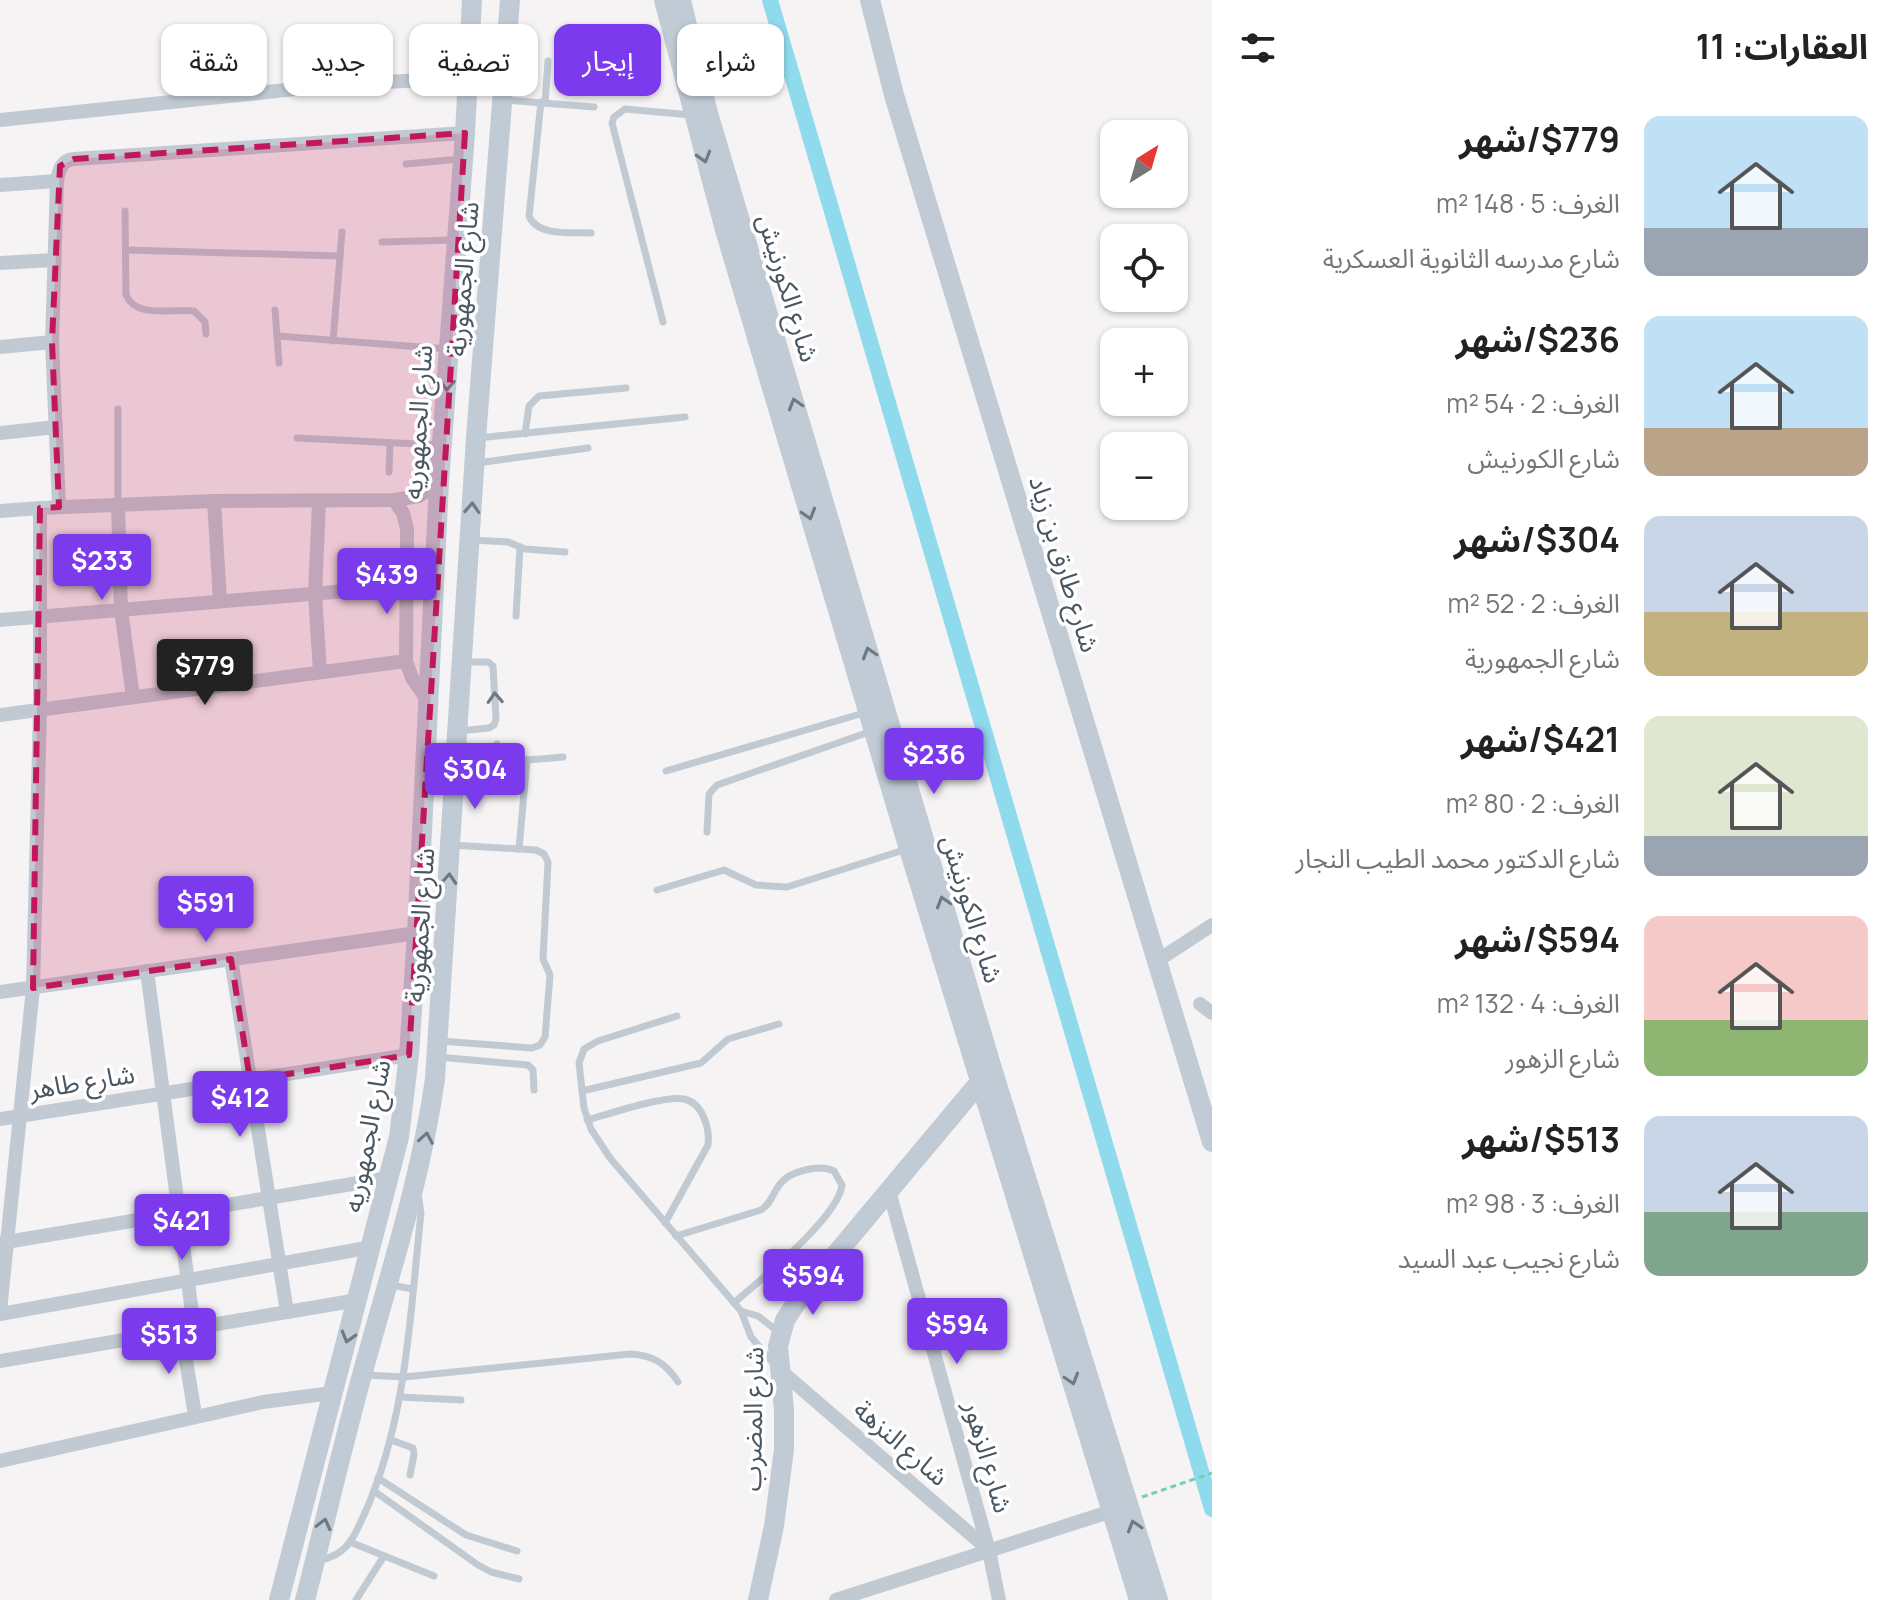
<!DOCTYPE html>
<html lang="ar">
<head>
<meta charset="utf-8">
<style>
	body { margin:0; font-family:Manrope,"Noto Sans Arabic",sans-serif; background:#f6f6f6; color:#222; direction:rtl; height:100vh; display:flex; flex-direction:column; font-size:30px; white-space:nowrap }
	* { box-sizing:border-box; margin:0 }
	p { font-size:26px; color:#767676 }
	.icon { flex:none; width:44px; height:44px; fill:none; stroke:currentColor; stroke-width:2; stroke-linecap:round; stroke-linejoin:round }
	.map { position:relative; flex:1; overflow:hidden; direction:ltr }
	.details { display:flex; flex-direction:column; background:#fff; width:680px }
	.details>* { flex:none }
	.hud { position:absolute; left:24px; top:24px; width:760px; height:72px; direction:rtl; display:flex; gap:16px }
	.needle { width:52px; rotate:37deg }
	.controls { position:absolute; left:1100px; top:120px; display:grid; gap:16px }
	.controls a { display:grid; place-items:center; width:88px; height:88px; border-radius:16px; background:#fff; box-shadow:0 2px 6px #0004; font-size:40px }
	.price { position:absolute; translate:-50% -68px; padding:0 18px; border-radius:8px; background:#7c3aed; color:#fff; font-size:26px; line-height:52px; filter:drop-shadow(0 2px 4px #0008) }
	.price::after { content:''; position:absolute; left:50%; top:48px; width:24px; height:18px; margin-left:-12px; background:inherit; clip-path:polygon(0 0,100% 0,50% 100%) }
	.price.active { background:#222; color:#fff }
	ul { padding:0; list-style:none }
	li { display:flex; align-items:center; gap:24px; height:200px; padding:0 24px }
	li span { display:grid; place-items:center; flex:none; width:224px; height:160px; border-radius:16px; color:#555 }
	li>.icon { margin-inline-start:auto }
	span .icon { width:96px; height:96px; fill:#fffc; stroke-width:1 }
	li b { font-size:34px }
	h2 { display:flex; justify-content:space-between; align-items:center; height:96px; padding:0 24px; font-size:34px }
	.tag { padding:0 28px; border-radius:16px; background:#fff; box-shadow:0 2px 6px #0004; font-size:28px; line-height:72px }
	.tag.active { background:#7c3aed; color:#fff }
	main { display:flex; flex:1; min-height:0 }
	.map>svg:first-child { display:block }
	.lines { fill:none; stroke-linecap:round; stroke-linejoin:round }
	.canal { stroke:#90daee; stroke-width:16 }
	.path { stroke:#7ad0a6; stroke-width:3; stroke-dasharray:6 4; stroke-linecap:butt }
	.lane { stroke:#c1cad2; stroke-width:7 }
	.street { stroke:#c1cad2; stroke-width:14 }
	.secondary { stroke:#c1cbd6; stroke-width:20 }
	.oneway { stroke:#6e7984 }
	.oneway2 { stroke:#6e7983 }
	.marked { fill:#c2185b; fill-opacity:0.2; stroke:#c2185b; stroke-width:6; stroke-dasharray:16 10; stroke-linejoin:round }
	.labels { text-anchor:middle; stroke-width:7; stroke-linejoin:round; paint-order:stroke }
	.street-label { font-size:26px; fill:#4a5661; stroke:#fff }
</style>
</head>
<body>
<main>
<section class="details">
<h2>العقارات: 11<svg class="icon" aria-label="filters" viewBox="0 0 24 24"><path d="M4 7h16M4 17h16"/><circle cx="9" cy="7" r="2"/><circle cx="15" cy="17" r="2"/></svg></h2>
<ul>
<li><span style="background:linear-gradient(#bfe0f5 70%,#9aa5b1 0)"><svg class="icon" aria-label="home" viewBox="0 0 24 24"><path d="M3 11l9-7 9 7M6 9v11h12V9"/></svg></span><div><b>$779/شهر</b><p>الغرف: 5 · 148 m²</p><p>شارع مدرسه الثانوية العسكرية</p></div></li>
<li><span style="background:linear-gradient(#bfe0f5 70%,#b9a48a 0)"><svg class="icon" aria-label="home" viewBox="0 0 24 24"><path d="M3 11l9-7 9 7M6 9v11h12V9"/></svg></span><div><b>$236/شهر</b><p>الغرف: 2 · 54 m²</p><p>شارع الكورنيش</p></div></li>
<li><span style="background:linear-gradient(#c9d6e8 60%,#c2b280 0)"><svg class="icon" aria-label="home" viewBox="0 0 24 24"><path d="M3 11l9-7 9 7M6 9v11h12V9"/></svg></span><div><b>$304/شهر</b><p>الغرف: 2 · 52 m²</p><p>شارع الجمهورية</p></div></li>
<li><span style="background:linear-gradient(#dfe7d0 75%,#9aa5b1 0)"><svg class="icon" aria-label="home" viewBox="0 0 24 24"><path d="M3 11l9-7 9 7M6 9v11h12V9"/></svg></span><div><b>$421/شهر</b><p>الغرف: 2 · 80 m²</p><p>شارع الدكتور محمد الطيب النجار</p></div></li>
<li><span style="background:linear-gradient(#f6c9c9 65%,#8fb573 0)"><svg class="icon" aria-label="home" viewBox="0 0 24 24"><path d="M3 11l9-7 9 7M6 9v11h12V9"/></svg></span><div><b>$594/شهر</b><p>الغرف: 4 · 132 m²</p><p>شارع الزهور</p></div></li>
<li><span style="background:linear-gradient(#c9d6e8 60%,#7fa58c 0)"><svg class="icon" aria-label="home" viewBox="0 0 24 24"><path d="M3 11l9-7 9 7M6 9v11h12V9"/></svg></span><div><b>$513/شهر</b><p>الغرف: 3 · 98 m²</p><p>شارع نجيب عبد السيد</p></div></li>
</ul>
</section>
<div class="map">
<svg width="1212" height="1600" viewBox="0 0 1212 1600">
	<rect width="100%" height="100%" fill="#f5f3f3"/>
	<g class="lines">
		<!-- canal -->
		<polyline class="canal" points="770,0 1212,1509"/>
		<!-- path -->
		<polyline class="path" points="1142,1497 1212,1473"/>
		<!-- lane -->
		<g class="lane">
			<polyline points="505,100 594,107"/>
			<path d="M541 102 529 216C538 237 572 232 591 233"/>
			<polyline points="545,103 548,61"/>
			<polyline points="406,164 461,159"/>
			<path d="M125 211 126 295C136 319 173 308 194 311L205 322 206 334"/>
			<polyline points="382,242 454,240"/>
			<polyline points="126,250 340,256"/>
			<polyline points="275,310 279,363"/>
			<polyline points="663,322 612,123 614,117 625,109 691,115"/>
			<polyline points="277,336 447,349"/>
			<polyline points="333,341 342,232"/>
			<polyline points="525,434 529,406 539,396 626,388"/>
			<polyline points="297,438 438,445"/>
			<polyline points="477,438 685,417"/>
			<polyline points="477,463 588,448"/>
			<polyline points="389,472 390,443"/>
			<polyline points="118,503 118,409"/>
			<polyline points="473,540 508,542 525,549 565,552"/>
			<polyline points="516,616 520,547"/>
			<polyline points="459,731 489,728 494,725 496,719 493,666 488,662 462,662"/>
			<polyline points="497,744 497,757 505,762 563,757"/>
			<polyline points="666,771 867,712"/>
			<polyline points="707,832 709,794 717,785 872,731"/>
			<polyline points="519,849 527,760"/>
			<polyline points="657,890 724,870 756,885 787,887 907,849"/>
			<polyline points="677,1016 598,1041 584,1049 579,1063 584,1108 591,1129 610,1158 741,1311 751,1337 774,1364"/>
			<polyline points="440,1041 532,1048 540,1045 545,1037 550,975 543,959 548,862 544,854 536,850 451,845"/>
			<polyline points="438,1057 528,1065 533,1070 534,1090"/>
			<polyline points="582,1091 701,1063 728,1039 779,1024"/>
			<path d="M587 1120C609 1114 665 1095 684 1099 703 1103 710 1129 708 1145L665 1223"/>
			<path d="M676 1236 761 1210C772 1203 772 1194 780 1184 790 1171 819 1164 834 1171L842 1185C838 1218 760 1280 734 1303"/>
			<polyline points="390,1285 413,1289"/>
			<polyline points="741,1311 758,1316 780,1333"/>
			<path d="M365 1375 404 1377 630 1354C652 1355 666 1363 678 1382"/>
			<polyline points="400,1397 461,1400"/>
			<polyline points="391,1440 413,1448 414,1454 410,1475"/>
			<polyline points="378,1478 466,1535 517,1551"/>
			<polyline points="374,1491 478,1565 491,1572 519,1579"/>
			<polyline points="350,1542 434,1576"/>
			<path d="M319 1561C326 1559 335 1556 341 1551 353 1542 358 1527 364 1515 407 1420 410 1315 421 1213L418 1194"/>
			<polyline points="356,1600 384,1556"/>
		</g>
		<!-- street -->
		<g class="street">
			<polyline points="0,120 343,84 467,78"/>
			<polyline points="0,185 57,181"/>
			<polyline points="0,263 54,260"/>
			<polyline points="0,347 52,342"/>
			<polyline points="0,433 56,427"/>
			<polyline points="394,500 403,513 407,529 406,661 412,678 429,702"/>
			<polyline points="214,501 220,601"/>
			<polyline points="319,503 315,594 320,672"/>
			<polyline points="118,504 121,610 133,697"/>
			<path d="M59 506 52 342 57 181C59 170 61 160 74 159L465 133"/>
			<polyline points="0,511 40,508"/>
			<polyline points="0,620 406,586"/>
			<polyline points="0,715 406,661"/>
			<polyline points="231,959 287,1312"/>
			<polyline points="1157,961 1212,925"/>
			<polyline points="147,971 194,1328"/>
			<polyline points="0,992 417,933"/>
			<polyline points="1200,1004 1212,1013"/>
			<polyline points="0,1119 409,1055"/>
			<polyline points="889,1191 989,1551 999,1600"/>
			<polyline points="0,1243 388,1178"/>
			<polyline points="0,1311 33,988 40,710 40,508 214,501 394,500 419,496 439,482"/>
			<polyline points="0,1314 372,1247"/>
			<polyline points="181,1330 195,1415"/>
			<polyline points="0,1361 358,1300"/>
			<polyline points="781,1371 989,1550"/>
			<polyline points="0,1461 263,1402 332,1393"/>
			<polyline points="836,1600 1112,1511"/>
		</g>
		<!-- secondary -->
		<g class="secondary">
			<polyline points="664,0 725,230 909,849 1139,1600"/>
			<polyline points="681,0 708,113 994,1075 1158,1600"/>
			<polyline points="870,0 894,95 1212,1142"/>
			<polyline points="279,1600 399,1137 409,1055 417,933 439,482 465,133 472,0"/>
			<path d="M305 1600C326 1519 344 1438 367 1357 393 1263 421 1177 435 1079L476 438 510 0"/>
			<polyline points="758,1600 774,1526 784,1449 784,1410 778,1346 785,1320 800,1297 974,1089 991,1076"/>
		</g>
	</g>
	<!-- one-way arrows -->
	<defs><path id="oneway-chevron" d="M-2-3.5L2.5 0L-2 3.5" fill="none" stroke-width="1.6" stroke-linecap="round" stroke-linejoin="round" transform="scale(2)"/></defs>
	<g class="oneway">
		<use href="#oneway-chevron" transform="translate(704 157) rotate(74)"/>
		<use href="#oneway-chevron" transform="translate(447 385) rotate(93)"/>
		<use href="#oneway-chevron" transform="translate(795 404) rotate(-107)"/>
		<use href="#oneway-chevron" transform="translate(472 508) rotate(-87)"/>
		<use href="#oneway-chevron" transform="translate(809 514) rotate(73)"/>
		<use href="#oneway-chevron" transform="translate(869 653) rotate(-107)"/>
		<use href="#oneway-chevron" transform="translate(449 879) rotate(-86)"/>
		<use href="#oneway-chevron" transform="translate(943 902) rotate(-107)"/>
		<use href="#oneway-chevron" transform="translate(426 1138) rotate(-80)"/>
		<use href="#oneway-chevron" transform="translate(348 1337) rotate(106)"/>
		<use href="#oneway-chevron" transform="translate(1072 1379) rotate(73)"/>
		<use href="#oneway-chevron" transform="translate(324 1524) rotate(-76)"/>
		<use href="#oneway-chevron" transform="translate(1134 1526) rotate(-107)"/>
	</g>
	<use class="oneway2" href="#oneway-chevron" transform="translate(495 698) rotate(-93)"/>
	<!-- marked area -->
	<path class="marked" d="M465 133 409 1055 250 1080 231 959 33 988 40 508 59 507 52 342 60 166 74 159Z"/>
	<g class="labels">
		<!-- street labels -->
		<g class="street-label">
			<text transform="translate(463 279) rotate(-85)" y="9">شارع الجمهورية</text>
			<text transform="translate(788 288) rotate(73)" y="9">شارع الكورنيش</text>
			<text transform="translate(418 422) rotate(-86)" y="9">شارع الجمهوريه</text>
			<text transform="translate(1064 564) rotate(73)" y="9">شارع طارق بن زياد</text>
			<text transform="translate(972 909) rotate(73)" y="9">شارع الكورنيش</text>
			<text transform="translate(420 925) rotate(-86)" y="9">شارع الجمهورية</text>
			<text transform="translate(82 1082) rotate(-9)" y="9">شارع طاهر</text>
			<text transform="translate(367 1136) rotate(-79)" y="9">شارع الجمهوريه</text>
			<text transform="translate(753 1419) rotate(-89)" y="9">شارع المضرب</text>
			<text transform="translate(901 1443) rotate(41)" y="9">شارع النزهة</text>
			<text transform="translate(988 1457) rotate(74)" y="9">شارع الزهور</text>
		</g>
	</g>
</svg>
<div class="controls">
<a><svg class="needle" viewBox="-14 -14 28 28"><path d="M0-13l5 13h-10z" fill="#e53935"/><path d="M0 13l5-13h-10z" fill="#767676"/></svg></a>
<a><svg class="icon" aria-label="locate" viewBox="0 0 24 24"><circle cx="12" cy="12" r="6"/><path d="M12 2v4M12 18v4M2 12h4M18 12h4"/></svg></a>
<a>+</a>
<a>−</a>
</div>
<b class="price" style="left:102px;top:602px">$233</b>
<b class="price" style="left:387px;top:616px">$439</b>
<b class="price active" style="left:205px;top:707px">$779</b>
<b class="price" style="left:934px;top:796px">$236</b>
<b class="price" style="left:475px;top:811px">$304</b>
<b class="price" style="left:206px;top:944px">$591</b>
<b class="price" style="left:240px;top:1139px">$412</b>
<b class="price" style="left:182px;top:1262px">$421</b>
<b class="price" style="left:813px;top:1317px">$594</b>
<b class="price" style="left:957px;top:1366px">$594</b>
<b class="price" style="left:169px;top:1376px">$513</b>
<div class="hud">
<a class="tag">شراء</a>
<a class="tag active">إيجار</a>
<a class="tag">تصفية</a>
<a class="tag">جديد</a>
<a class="tag">شقة</a>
</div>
</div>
</main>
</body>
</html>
